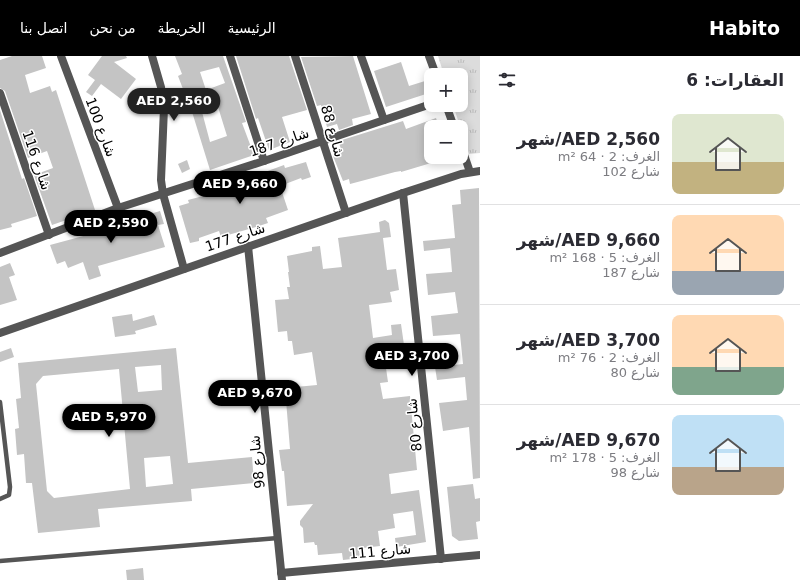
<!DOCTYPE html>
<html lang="ar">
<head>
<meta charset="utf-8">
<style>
	body { margin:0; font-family:"DejaVu Sans","Noto Sans Arabic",sans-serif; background:#f2f2f3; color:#2b2b33; direction:rtl; height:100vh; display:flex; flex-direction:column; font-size:15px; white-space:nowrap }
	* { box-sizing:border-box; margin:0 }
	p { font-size:13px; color:#7c7c81 }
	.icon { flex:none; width:22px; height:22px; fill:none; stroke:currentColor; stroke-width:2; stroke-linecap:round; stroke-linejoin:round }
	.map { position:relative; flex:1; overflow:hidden; direction:ltr }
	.details { display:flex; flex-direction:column; background:#fff; width:320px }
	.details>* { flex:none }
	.controls { position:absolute; left:424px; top:12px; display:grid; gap:8px }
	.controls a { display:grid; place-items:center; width:44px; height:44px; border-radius:8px; background:#fff; box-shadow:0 2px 10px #0003; font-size:20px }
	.price { position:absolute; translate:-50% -34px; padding:0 9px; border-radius:14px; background:#000; color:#fff; font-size:13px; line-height:26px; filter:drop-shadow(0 1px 2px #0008) }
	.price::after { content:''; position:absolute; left:50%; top:24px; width:12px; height:9px; margin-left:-6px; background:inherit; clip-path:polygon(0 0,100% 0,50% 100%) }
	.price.active { background:#222; color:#fff }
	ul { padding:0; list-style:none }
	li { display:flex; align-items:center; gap:12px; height:100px; padding:0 16px }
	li+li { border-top:1px solid #e1e1e2 }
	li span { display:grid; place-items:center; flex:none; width:112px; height:80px; border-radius:8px; color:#555 }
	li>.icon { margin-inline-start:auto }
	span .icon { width:48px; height:48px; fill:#fffc; stroke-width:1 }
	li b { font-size:17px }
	h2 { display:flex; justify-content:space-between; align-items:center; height:48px; padding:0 16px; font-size:17px }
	header { display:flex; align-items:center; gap:24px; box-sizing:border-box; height:56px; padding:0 20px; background:#000; color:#fff }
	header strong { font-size:19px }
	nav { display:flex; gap:22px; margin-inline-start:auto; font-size:14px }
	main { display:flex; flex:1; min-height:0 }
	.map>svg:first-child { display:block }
	.park { fill:url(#park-tufts) }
	.building { fill:#c4c4c4; fill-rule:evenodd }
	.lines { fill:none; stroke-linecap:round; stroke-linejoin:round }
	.service { stroke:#555; stroke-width:4.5 }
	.minor { stroke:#555; stroke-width:8 }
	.labels { text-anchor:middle; stroke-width:3; stroke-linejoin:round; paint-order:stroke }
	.street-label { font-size:14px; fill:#000; stroke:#fff }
</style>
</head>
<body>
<header>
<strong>Habito</strong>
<nav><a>الرئيسية</a><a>الخريطة</a><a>من نحن</a><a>اتصل بنا</a></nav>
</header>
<main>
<section class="details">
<h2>العقارات: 6<svg class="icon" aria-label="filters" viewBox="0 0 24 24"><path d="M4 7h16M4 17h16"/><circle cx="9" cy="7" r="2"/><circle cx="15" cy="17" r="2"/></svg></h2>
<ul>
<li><span style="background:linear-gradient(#dfe7d0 60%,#c2b280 0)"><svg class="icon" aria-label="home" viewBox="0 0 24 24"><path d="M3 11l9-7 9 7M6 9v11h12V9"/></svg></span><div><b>AED 2,560/شهر</b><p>الغرف: 2 · 64 m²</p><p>شارع 102</p></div></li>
<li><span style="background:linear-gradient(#ffd9b3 70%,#9aa5b1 0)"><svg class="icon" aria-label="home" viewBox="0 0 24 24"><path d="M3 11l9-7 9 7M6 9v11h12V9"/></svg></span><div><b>AED 9,660/شهر</b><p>الغرف: 5 · 168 m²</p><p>شارع 187</p></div></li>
<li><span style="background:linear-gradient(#ffd9b3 65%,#7fa58c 0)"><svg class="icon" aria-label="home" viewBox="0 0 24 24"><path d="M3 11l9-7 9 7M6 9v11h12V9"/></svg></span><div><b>AED 3,700/شهر</b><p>الغرف: 2 · 76 m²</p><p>شارع 80</p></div></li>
<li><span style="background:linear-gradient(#bfe0f5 65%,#b9a48a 0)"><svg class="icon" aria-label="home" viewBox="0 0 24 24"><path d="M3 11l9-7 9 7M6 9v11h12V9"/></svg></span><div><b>AED 9,670/شهر</b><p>الغرف: 5 · 178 m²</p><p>شارع 98</p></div></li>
</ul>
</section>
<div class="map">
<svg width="480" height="524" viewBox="0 0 480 524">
	<defs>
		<pattern id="park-tufts" width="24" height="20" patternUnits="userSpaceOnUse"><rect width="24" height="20" fill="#dcdcdc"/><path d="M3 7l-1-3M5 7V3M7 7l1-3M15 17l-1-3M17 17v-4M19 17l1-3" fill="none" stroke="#bbb"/></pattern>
	</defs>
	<rect width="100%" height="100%" fill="#fff"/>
	<!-- park -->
	<polygon class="park" points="438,0 480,0 480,97 469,98 453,49 461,49 461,19 444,19"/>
	<!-- building -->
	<g class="building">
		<polygon points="12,0 42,0 46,12 25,19 30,37 50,30 52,36 56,34 95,154 52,169 34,119 53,112 47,95 28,102 5,35 0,32 0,4"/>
		<polygon points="102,0 126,0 127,2 114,6 136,23 121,43 101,28 92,40 86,36 95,24 88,19"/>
		<path d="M175 0H223L246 66 242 67 254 99 210 114 193 59 178 20 182 18ZM219 11 225 27 206 34 200 16ZM218 51 227 80 210 86 202 56Z"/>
		<polygon points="236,0 289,0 307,54 282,61 290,86 269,94 258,62 256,63"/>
		<polygon points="353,0 371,58 352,63 353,69 339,74 337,68 327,71 321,49 317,50 301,1"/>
		<polygon points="401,6 409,30 425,25 429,37 386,51 374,15"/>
		<polygon points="0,54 22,123 24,122 37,160 11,168 12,171 0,174"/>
		<polygon points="436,62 439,71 431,71 431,107 401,116 401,115 395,116 350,128 349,123 343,125 333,100 342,96 339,87 342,84 403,65 406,73"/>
		<polygon points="187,104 190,113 182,117 178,108"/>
		<polygon points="306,106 311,121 302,124 301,122 280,130 288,154 266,162 268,167 256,171 221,181 219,175 199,182 199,185 190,187 179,150 189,147 188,144 207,139 206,135 222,127 226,138 257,128 254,120 284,109 285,112"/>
		<polygon points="479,132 480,422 473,423 469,371 443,375 439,347 467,344 465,321 437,324 435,311 463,308 460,278 433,280 431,260 458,257 455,236 428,239 426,218 452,216 450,192 424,195 423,185 455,182 452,149 461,148 460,134"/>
		<polygon points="160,155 164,168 158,169 165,191 98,210 101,220 89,224 83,206 68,212 65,205 57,208 50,189 87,179 86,175 97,172 99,178 118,172 117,168"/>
		<polygon points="385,164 389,167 391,181 383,182 387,214 396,213 399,234 390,236 392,246 369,249 373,282 392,279 391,269 401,268 407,310 386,312 388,326 380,327 383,343 410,340 417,414 389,418 391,438 419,434 426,486 396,491 395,482 416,479 413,455 393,458 395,472 378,475 380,490 363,492 363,494 359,495 360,502 343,504 342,497 318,499 317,489 315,489 314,486 304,487 303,472 300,469 300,465 313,448 287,450 284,415 282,415 279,394 290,393 285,332 317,329 312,296 294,299 292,285 288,285 287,275 278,276 275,244 289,243 287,231 290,231 288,216 289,216 287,200 312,195 312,191 320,190 323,213 342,211 338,182 380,176 379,166"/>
		<polygon points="10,207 15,219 9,221 17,244 0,249 0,211"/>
		<polygon points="132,258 133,265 154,259 157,269 135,275 136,278 115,281 112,261"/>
		<polygon points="11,292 14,301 0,306 0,296"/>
		<path d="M176 292 188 407 252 401 254 427 191 433 192 445 98 453 100 471 38 477 32 427H26L24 398 17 399 15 373 19 372 16 343 21 342 18 307ZM161 309 162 334 138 336 135 311ZM119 313 130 433 54 442 47 435 36 328 43 320ZM170 400 173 428 146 431 144 402Z"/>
		<polygon points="473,428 475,443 480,442 480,465 476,466 478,483 459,485 452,480 447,431"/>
		<polygon points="143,512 144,524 127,524 126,514"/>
	</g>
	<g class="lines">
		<!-- service -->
		<g class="service">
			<polyline points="0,346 10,431 9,439 0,443"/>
			<polyline points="0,505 278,482"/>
		</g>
		<!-- minor -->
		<g class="minor">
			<polyline points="61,0 118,152"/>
			<polyline points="152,0 161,31 164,52 161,124 163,138 184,213"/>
			<polyline points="230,0 264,105"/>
			<polyline points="295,0 346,157"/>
			<polyline points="361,0 384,64"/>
			<polyline points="429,0 436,19"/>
			<polyline points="0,37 49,179"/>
			<polyline points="446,49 454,71"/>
			<polyline points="461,90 470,116"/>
			<polyline points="403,137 441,503"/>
			<polyline points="248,190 282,524"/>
			<polyline points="0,197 118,152 264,105 431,48"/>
			<polyline points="0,277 403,137 461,118 480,115"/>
			<polyline points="281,517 480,499"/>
		</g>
	</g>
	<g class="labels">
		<!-- street labels -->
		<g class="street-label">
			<text transform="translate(101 71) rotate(69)" y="5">شارع 100</text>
			<text transform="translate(333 75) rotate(74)" y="5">شارع 88</text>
			<text transform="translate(279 86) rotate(-19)" y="5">شارع 187</text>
			<text transform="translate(37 104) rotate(71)" y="5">شارع 116</text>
			<text transform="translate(235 181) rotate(-19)" y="5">شارع 177</text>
			<text transform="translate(414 369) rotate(-96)" y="5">شارع 80</text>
			<text transform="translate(257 406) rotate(-96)" y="5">شارع 98</text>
			<text transform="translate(380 495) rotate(-5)" y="5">شارع 111</text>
		</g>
	</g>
</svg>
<div class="controls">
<a>+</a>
<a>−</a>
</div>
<b class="price active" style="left:174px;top:66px">AED 2,560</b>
<b class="price" style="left:240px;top:149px">AED 9,660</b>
<b class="price" style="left:111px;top:188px">AED 2,590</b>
<b class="price" style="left:412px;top:321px">AED 3,700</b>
<b class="price" style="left:255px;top:358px">AED 9,670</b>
<b class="price" style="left:109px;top:382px">AED 5,970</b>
</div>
</main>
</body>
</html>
